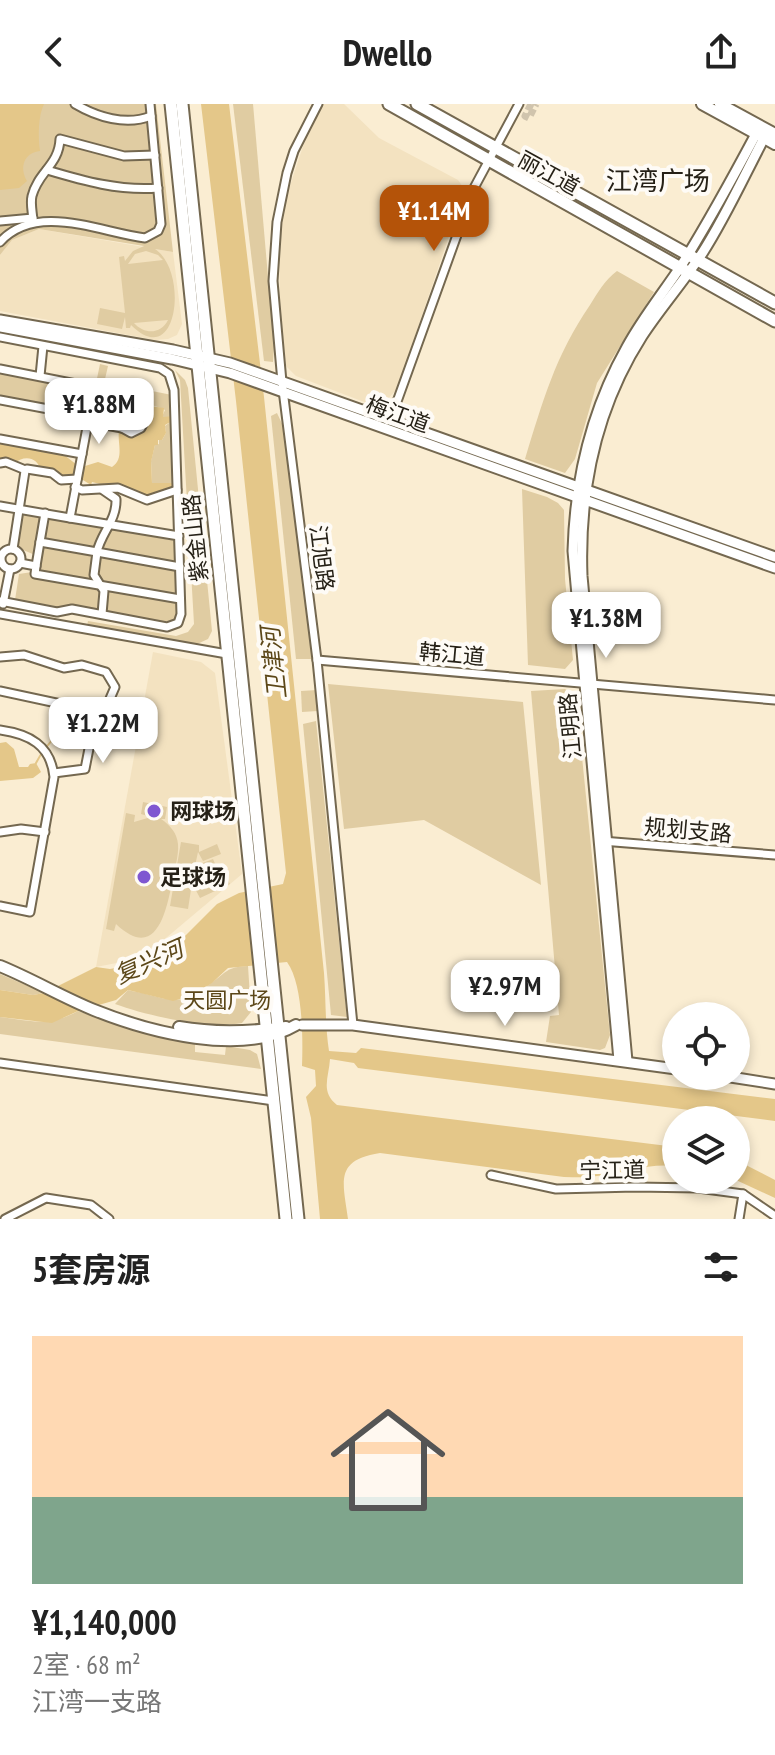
<!DOCTYPE html>
<html lang="zh">
<head>
<meta charset="utf-8">
<style>
	body { margin:0; font-family:"PT Sans Narrow","Noto Sans SC",sans-serif; background:#f6f6f6; color:#222; height:100vh; display:flex; flex-direction:column; font-size:30px; white-space:nowrap }
	* { box-sizing:border-box; margin:0 }
	p { font-size:26px; color:#767676 }
	.icon { flex:none; width:44px; height:44px; fill:none; stroke:currentColor; stroke-width:2; stroke-linecap:round; stroke-linejoin:round }
	.map { position:relative; height:1115px; overflow:hidden }
	.drawer { display:flex; flex-direction:column; background:#fff; flex:1 }
	.drawer>* { flex:none }
	.fabs { position:absolute; left:662px; top:898px; display:grid; gap:16px }
	.fabs a { display:grid; place-items:center; width:88px; height:88px; border-radius:50%; background:#fff; box-shadow:0 4px 12px #0003; font-size:40px }
	.price { position:absolute; translate:-50% -68px; padding:0 18px; border-radius:16px; background:#fff; color:#222; font-size:26px; line-height:52px; filter:drop-shadow(0 2px 4px #0008) }
	.price::after { content:''; position:absolute; left:50%; top:48px; width:24px; height:18px; margin-left:-12px; background:inherit; clip-path:polygon(0 0,100% 0,50% 100%) }
	.price.active { background:#b45309; color:#fff }
	ul { padding:0; list-style:none }
	li { display:grid; align-content:center; gap:16px; height:424px; padding:0 32px }
	li+li { border-top:2px solid #e0e0e0 }
	li span { display:grid; place-items:center; height:248px; border-radius:0px; color:#555 }
	li>.icon { margin-inline-start:auto }
	span .icon { width:144px; height:144px; fill:#fffc; stroke-width:1 }
	li b { font-size:34px }
	h2 { display:flex; justify-content:space-between; align-items:center; height:96px; padding:0 32px; font-size:34px }
	header { display:flex; justify-content:space-between; align-items:center; height:104px; padding:0 32px; background:#fff; font-size:36px; font-weight:800 }
	.map>svg:first-child { display:block }
	.built { fill:#f3e2c0 }
	.green { fill:#e0cca2; fill-rule:evenodd }
	.water { fill:#e4c789 }
	.lines { fill:none; stroke-linecap:round; stroke-linejoin:round }
	.stream { stroke:#e4c789; stroke-width:2 }
	.minor-tunnel { stroke:#d0c4ad; stroke-width:7; stroke-dasharray:7 3.5; stroke-linecap:butt }
	.minor-casing { stroke:#746850; stroke-width:11 }
	.tertiary-casing { stroke:#746850; stroke-width:13 }
	.secondary-casing { stroke:#746850; stroke-width:14 }
	.primary-casing { stroke:#746850; stroke-width:15 }
	.minor { stroke:#fff; stroke-width:7 }
	.tertiary { stroke:#fff; stroke-width:9 }
	.secondary { stroke:#fff; stroke-width:10 }
	.primary { stroke:#fff; stroke-width:11 }
	.poi-dot { fill:#7f57d1; stroke:#fefbf6; stroke-width:3 }
	.labels { text-anchor:middle; stroke-width:8; stroke-linejoin:round; paint-order:stroke }
	.street-label { font-size:22px; fill:#262117; stroke:#fefbf6 }
	.poi-label { font-size:22px; font-weight:bold; fill:#262117; stroke:#fefbf6; text-anchor:start }
	.park-label { font-size:22px; fill:#5c4718; stroke:#fefbf6 }
	.water-label { font-size:24px; font-style:italic; fill:#5c4718; stroke:#fefbf6 }
	.quarter-label { font-size:26px; fill:#262117; stroke:#fefbf6 }
</style>
</head>
<body>
<header><svg class="icon" aria-label="back" viewBox="0 0 24 24"><path d="M15 5l-7 7 7 7"/></svg>Dwello<svg class="icon" aria-label="share" viewBox="0 0 24 24"><path d="M12 15V3M7 8l5-5 5 5M5 13v7h14v-7"/></svg></header>
<div class="map">
<svg width="775" height="1115" viewBox="0 0 775 1115">
	<rect width="100%" height="100%" fill="#faedd2"/>
	<!-- built -->
	<g class="built">
		<polygon points="323,0 344,0 379,34 458,76 463,83 463,91 397,285 382,301 372,301 296,272 286,262 280,206 279,131 288,88 303,42"/>
		<polygon points="39,125 173,148 182,220 177,231 168,235 155,236 0,207 0,151 12,136"/>
		<polygon points="153,548 201,558 215,569 242,770 160,839 127,857 96,863"/>
	</g>
	<!-- green -->
	<g class="green">
		<path d="M0 0H156L173 148 155 145C189 167 178 268 131 221L130 224H126L125 213 122 225 97 220 100 204 125 209 119 153 124 152 125 157 133 147 144 142 39 125 12 136 0 151ZM146 147 158 151 163 156 128 160 135 150ZM168 216C161 230 145 231 134 219Z"/>
		<polygon points="233,0 253,0 274,242 273,258 264,257"/>
		<path d="M617 167 654 188 597 279 575 355 565 369 525 355C543 297 555 252 590 201 598 188 605 176 617 167Z"/>
		<path d="M100 260 108 262 105 275 111 279 108 290 124 298 122 281 172 291V379L152 380 151 357 155 341 159 340V336H162L166 329 165 322 169 319 162 313 165 306C156 301 147 302 138 294L131 298 141 300 142 327 133 331 121 323 0 298V268L95 284Z"/>
		<polygon points="175,266 185,276 188,284 212,527 208,535 195,541 87,522 88,517 176,532 188,528 194,520 180,276"/>
		<polygon points="277,309 284,324 312,555 296,555 271,312"/>
		<polygon points="522,385 547,393 558,399 564,406 565,475 573,556 565,565 528,561"/>
		<polygon points="26,410 177,437 178,513 175,518 168,520 15,496 19,470 32,468 35,451 16,443 22,413"/>
		<polygon points="328,580 523,598 541,781 424,716 344,725"/>
		<polygon points="565,585 575,593 578,613 610,931 605,944 600,946 546,938 550,912 559,911 531,587"/>
		<polygon points="317,586 318,607 302,608 301,587"/>
		<polygon points="316,617 347,913 331,911 303,620"/>
		<path d="M143 698 167 703 165 715H161C170 721 177 729 178 740 179 752 174 767 172 779 166 808 156 858 116 820L114 827 106 825 126 709 135 711 134 718 151 713 141 710Z"/>
		<polygon points="181,738 199,741 199,748 217,740 221,750 203,757 198,748 195,762 213,755 217,764 199,772 195,764 193,777 222,764 230,780 200,794 192,779 188,805 170,802"/>
		<path d="M248 862 251 908 242 919C206 925 148 912 115 900L128 886C135 888 140 888 146 890 175 898 185 900 210 880 227 868 226 863 248 862Z"/>
		<polygon points="0,870 44,889 33,891 0,886"/>
		<path d="M78 907 129 925 195 938V948L225 951 226 942 250 946 257 950 261 965 0 930V913C31 917 49 923 78 907Z"/>
	</g>
	<!-- water -->
	<g class="water">
		<path d="M0 0H44C38 12 38 33 40 47 24 49 19 63 27 77L19 84 0 86Z"/>
		<path d="M201 0H229L264 293 324 869C326 896 325 921 329 947L356 949 361 944 775 995V1017L358 964 354 959 330 955C329 973 320 988 337 1001L676 1043V1062C649 1059 624 1068 597 1072 586 1074 575 1073 564 1073L380 1049C334 1056 343 1078 348 1115H320L311 1014 306 993 316 982 315 966 302 962C303 934 303 880 287 858L228 864 212 879 194 891 173 897 128 886 116 896 78 907 52 919 0 913V886L33 891 44 889 96 863 110 865 126 862 180 837 217 800 239 789 283 780 286 769 236 297Z"/>
		<path d="M111 291 138 294 150 302 164 304 163 313 174 312V316L165 321 166 329 162 336H158V341H155L151 358 152 379H172L173 384 157 391 149 390 147 394 105 384 104 381 92 378 91 381 83 376 62 375 41 367C37 352 24 351 13 360L0 358V340H7L63 350 77 361 85 362 98 358 112 363C125 354 117 340 119 326L133 331 142 327 141 300 135 297 125 305 119 302 109 303Z"/>
		<polygon points="6,638 14,645 19,663 28,663 30,660 36,659 41,668 33,674 0,677 0,639"/>
		<polygon points="736,1056 775,1076 775,1094 736,1076"/>
	</g>
	<g class="lines">
		<!-- stream -->
		<path class="stream" d="M36 659C46 639 65 622 86 611 96 606 108 605 115 596"/>
		<!-- minor-tunnel -->
		<polyline class="minor-tunnel" points="531,0 525,12 529,14 536,0"/>
		<!-- minor casing -->
		<g class="minor-casing">
			<g id="minor">
				<path d="M75 0C97 13 126 22 151 12"/>
				<polyline points="318,0 294,47 287,69 277,118 273,177 282,278 317,556 353,921"/>
				<path d="M47 66C84 77 119 87 158 84"/>
				<polyline points="0,117 33,114"/>
				<path d="M33 118C33 110 30 100 32 92 38 68 59 61 60 35L124 52 155 51"/>
				<path d="M0 138C37 98 99 128 145 134L158 127 161 120 150 0"/>
				<polyline points="0,233 160,264 169,270 174,286 181,510 178,519 167,523 72,505 57,508 0,497"/>
				<polyline points="0,265 142,293 129,312 127,321 122,324 73,315 59,307 0,296"/>
				<polyline points="40,272 43,242"/>
				<polyline points="390,317 474,84 519,0"/>
				<polyline points="122,324 131,329 141,324 144,318 137,302"/>
				<polyline points="0,335 82,350"/>
				<polyline points="0,359 6,358 23,365"/>
				<polyline points="27,365 52,369 61,376 77,375"/>
				<polyline points="75,383 82,386 118,384 147,396 177,386"/>
				<path d="M103 386 116 395C117 416 101 429 97 448L180 463"/>
				<polyline points="0,402 70,414 88,318"/>
				<polyline points="45,409 40,438 97,448 94,471 104,487 102,510"/>
				<polyline points="70,414 179,432"/>
				<polyline points="13,445 25,367"/>
				<circle cx="11" cy="455" r="10"/>
				<polyline points="20,459 36,462 35,470 180,495"/>
				<polyline points="36,462 40,438"/>
				<polyline points="3,500 10,465"/>
				<polyline points="0,510 227,550"/>
				<polyline points="0,553 24,551 64,564 82,561 106,568 115,583 109,597 89,606 0,587"/>
				<polyline points="317,556 775,596"/>
				<path d="M0 626C29 630 51 641 54 673L30 808 0 802"/>
				<polyline points="54,669 85,665 94,619 89,606"/>
				<polyline points="0,728 21,725 45,728"/>
				<polyline points="602,737 775,751"/>
				<polyline points="0,959 274,997"/>
				<polyline points="491,1071 556,1085 635,1083 698,1084 743,1090 775,1112"/>
				<polyline points="5,1115 46,1094 91,1101 109,1115"/>
				<polyline points="739,1115 743,1090"/>
			</g>
		</g>
		<!-- tertiary casing -->
		<g class="tertiary-casing">
			<g id="tertiary">
				<polyline points="0,216 173,246 230,259 775,453"/>
				<polyline points="0,223 172,255 230,269 775,464"/>
				<polyline points="302,921 353,921 676,965"/>
				<path d="M619 956 573 447C575 375 591 307 627 243 642 215 663 189 681 162 708 119 732 75 756 30L761 26"/>
				<path d="M627 957 582 472C579 388 596 304 642 232 661 203 684 177 703 148 726 112 744 72 764 34V28"/>
				<polyline points="724,972 775,980"/>
			</g>
		</g>
		<!-- secondary casing -->
		<g class="secondary-casing">
			<g id="secondary">
				<polyline points="702,0 775,40"/>
				<polyline points="720,0 775,30"/>
				<path d="M0 862C32 875 62 893 94 906 149 928 242 953 296 921"/>
				<path d="M179 923C213 929 251 928 286 923"/>
			</g>
		</g>
		<!-- primary casing -->
		<g class="primary-casing">
			<g id="primary">
				<polyline points="171,0 286,1115"/>
				<polyline points="182,0 298,1115"/>
				<polyline points="389,0 775,217"/>
				<polyline points="417,0 775,199"/>
			</g>
		</g>
		<!-- minor -->
		<use href="#minor" class="minor"/>
		<!-- tertiary -->
		<use href="#tertiary" class="tertiary"/>
		<!-- secondary -->
		<use href="#secondary" class="secondary"/>
		<!-- primary -->
		<use href="#primary" class="primary"/>
	</g>
	<!-- markers -->
	<g class="poi-dot">
		<circle cx="154" cy="707" r="8"/>
		<circle cx="144" cy="773" r="8"/>
	</g>
	<g class="labels">
		<!-- street labels -->
		<g class="street-label">
			<text transform="translate(549 69) rotate(29)" y="8">丽江道</text>
			<text transform="translate(398 310) rotate(20)" y="8">梅江道</text>
			<text transform="translate(195 434) rotate(-96)" y="8">紫金山路</text>
			<text transform="translate(322 454) rotate(83)" y="8">江旭路</text>
			<text transform="translate(452 550) rotate(5)" y="8">韩江道</text>
			<text transform="translate(570 622) rotate(-95)" y="8">江明路</text>
			<text transform="translate(688 726) rotate(5)" y="8">规划支路</text>
			<text transform="translate(612 1066) rotate(-1)" y="8">宁江道</text>
		</g>
		<!-- poi labels -->
		<g class="poi-label">
			<text x="170" y="715">网球场</text>
			<text x="160" y="781">足球场</text>
		</g>
		<!-- park labels -->
		<g class="park-label">
			<text x="227" y="904">天圆广场</text>
		</g>
		<!-- water labels -->
		<g class="water-label">
			<text transform="translate(274 559) rotate(-96)" y="8">卫津河</text>
			<text transform="translate(149 858) rotate(-24)" y="8">复兴河</text>
		</g>
		<!-- quarter labels -->
		<g class="quarter-label">
			<text x="658" y="86">江湾广场</text>
		</g>
	</g>
</svg>
<div class="fabs">
<a><svg class="icon" aria-label="locate" viewBox="0 0 24 24"><circle cx="12" cy="12" r="6"/><path d="M12 2v4M12 18v4M2 12h4M18 12h4"/></svg></a>
<a><svg class="icon" aria-label="layers" viewBox="0 0 24 24"><path d="M12 4l9 5-9 5-9-5zM3 14l9 5 9-5"/></svg></a>
</div>
<b class="price active" style="left:434px;top:149px">¥1.14M</b>
<b class="price" style="left:99px;top:342px">¥1.88M</b>
<b class="price" style="left:606px;top:556px">¥1.38M</b>
<b class="price" style="left:103px;top:661px">¥1.22M</b>
<b class="price" style="left:505px;top:924px">¥2.97M</b>
</div>
<section class="drawer">
<h2>5套房源<svg class="icon" aria-label="filters" viewBox="0 0 24 24"><path d="M4 7h16M4 17h16"/><circle cx="9" cy="7" r="2"/><circle cx="15" cy="17" r="2"/></svg></h2>
<ul>
<li><span style="background:linear-gradient(#ffd9b3 65%,#7fa58c 0)"><svg class="icon" aria-label="home" viewBox="0 0 24 24"><path d="M3 11l9-7 9 7M6 9v11h12V9"/></svg></span><div><b>¥1,140,000</b><p>2室 · 68 m²</p><p>江湾一支路</p></div></li>
</ul>
</section>
</body>
</html>
